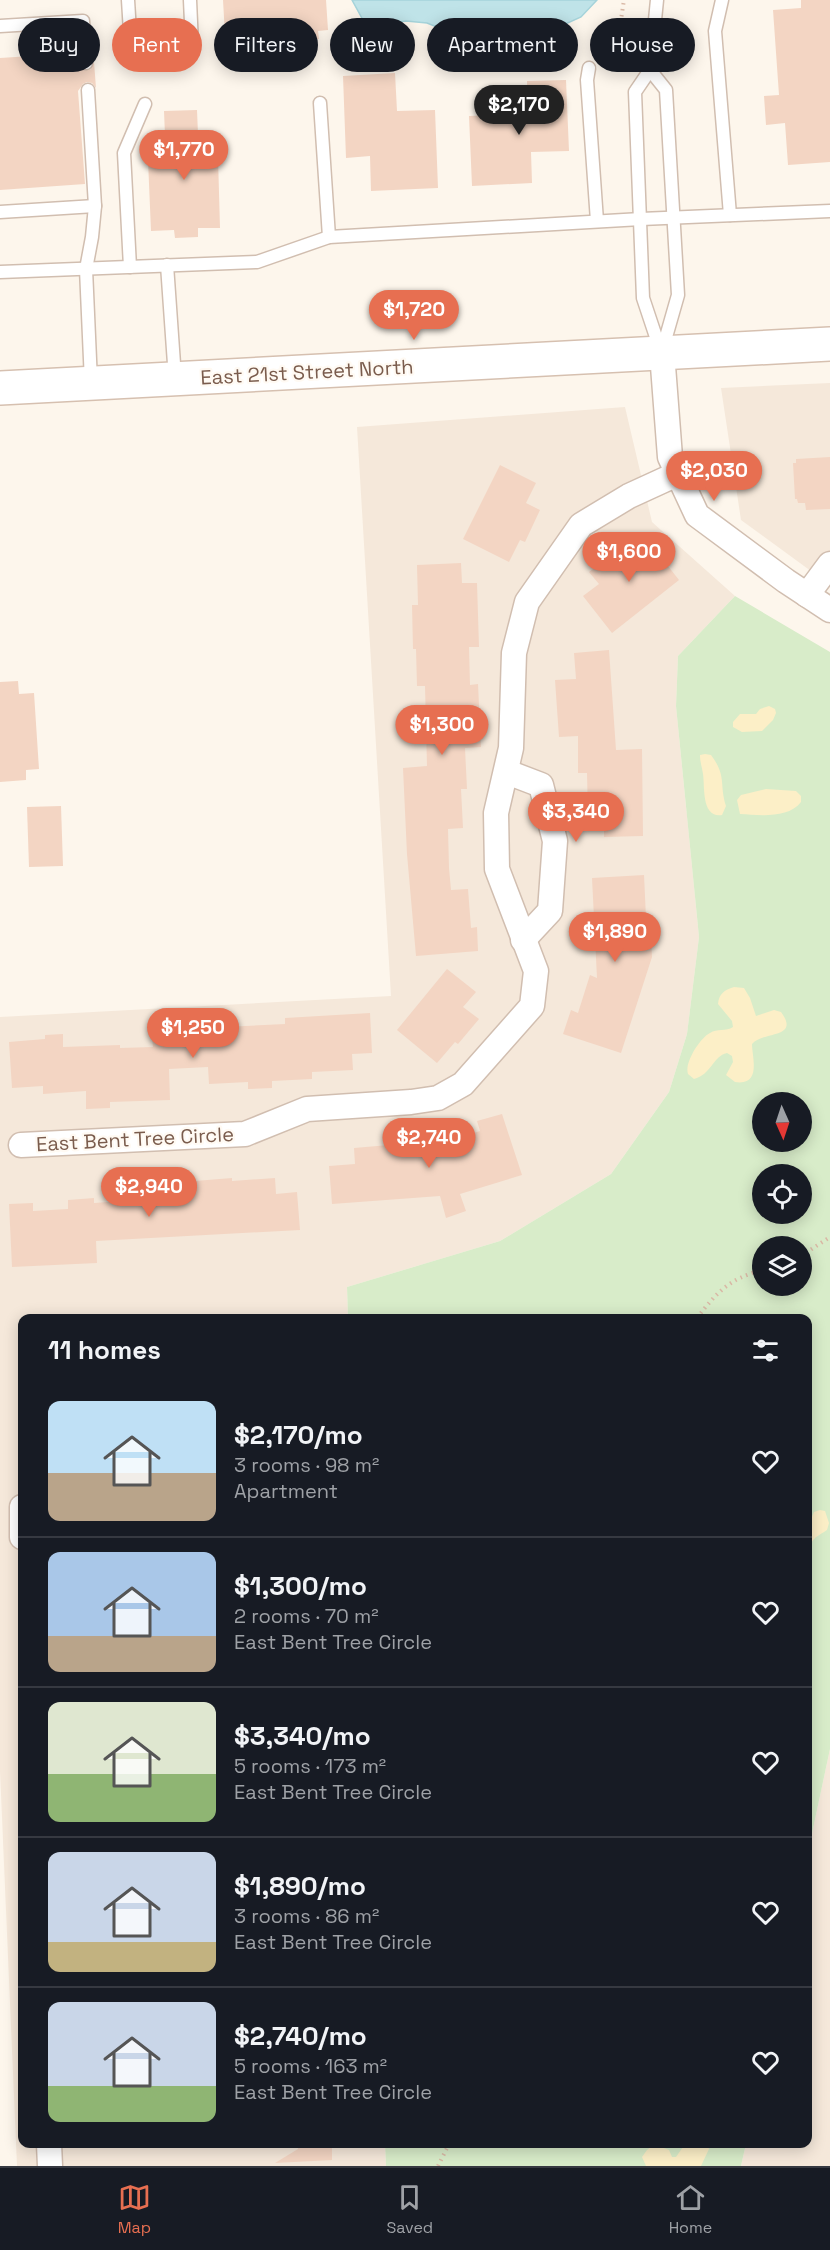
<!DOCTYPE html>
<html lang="en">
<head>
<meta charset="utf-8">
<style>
	body { margin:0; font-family:"Space Grotesk",sans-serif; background:#242831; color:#f1f3f6; height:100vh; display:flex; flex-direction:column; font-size:22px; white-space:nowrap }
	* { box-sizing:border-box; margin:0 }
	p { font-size:20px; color:#9ea1a6 }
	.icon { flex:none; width:33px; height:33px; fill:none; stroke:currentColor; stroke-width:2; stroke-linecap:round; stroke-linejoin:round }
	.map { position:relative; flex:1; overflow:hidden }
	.drawer { position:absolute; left:18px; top:1314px; width:794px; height:834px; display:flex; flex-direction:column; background:#171b24; border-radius:12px; box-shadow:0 3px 15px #0003 }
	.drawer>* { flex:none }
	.hud { position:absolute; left:18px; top:18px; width:795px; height:54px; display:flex; gap:12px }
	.needle { width:39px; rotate:177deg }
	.fabs { position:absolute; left:752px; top:1092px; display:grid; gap:12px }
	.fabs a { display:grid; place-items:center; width:60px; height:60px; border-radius:50%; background:#171b24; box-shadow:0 3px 15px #0003; font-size:30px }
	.price { position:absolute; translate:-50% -51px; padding:0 14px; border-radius:21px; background:#e76f51; color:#fff; font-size:20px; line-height:39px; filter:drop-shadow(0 2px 3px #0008) }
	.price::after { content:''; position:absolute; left:50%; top:36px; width:18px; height:14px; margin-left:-9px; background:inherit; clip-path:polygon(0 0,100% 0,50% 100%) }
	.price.active { background:#222; color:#fff }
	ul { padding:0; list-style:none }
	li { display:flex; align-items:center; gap:18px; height:150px; padding:0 30px }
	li+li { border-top:2px solid #363941 }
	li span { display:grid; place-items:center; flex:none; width:168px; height:120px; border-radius:12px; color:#555 }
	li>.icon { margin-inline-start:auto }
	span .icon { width:72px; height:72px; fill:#fffc; stroke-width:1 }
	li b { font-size:26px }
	h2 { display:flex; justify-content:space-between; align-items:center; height:72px; padding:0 30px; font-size:26px }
	.tag { padding:0 21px; border-radius:27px; background:#171b24; box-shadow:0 3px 15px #0003; font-size:21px; line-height:54px }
	.tag.active { background:#e76f51; color:#fff }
	.tabs { display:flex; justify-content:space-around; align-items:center; height:84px; border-top:2px solid #363941; background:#171b24; font-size:16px; color:#9ea1a6 }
	.tabs a { display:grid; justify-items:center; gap:3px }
	.tabs .active { color:#e76f51 }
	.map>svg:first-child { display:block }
	.residential { fill:#f5e8da }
	.green { fill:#d8ecc9; fill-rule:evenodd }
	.sand { fill:#fcefc7 }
	.water { fill:#bfe3e8; stroke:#a5d3da; stroke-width:1.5 }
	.building { fill:#f3d5c3 }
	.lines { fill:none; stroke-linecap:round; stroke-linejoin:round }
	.lane-casing { stroke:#d1beb0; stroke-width:15 }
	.street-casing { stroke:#d1beb0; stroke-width:27 }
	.secondary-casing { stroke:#d6c0b0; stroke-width:36 }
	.path { stroke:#d9b8a5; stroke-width:4; stroke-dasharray:1.5 4.5; stroke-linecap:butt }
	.lane { stroke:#fff; stroke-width:12 }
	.street { stroke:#fff; stroke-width:24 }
	.secondary { stroke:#fff; stroke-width:33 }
	.labels { text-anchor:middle; stroke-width:4.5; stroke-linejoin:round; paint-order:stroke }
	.street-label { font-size:20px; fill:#7a5c4d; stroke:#fffaf3 }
</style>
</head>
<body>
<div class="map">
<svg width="830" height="2166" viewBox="0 0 830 2166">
	<rect width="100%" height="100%" fill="#fdf6ec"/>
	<!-- residential -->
	<g class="residential">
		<polygon points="830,383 830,585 741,520 721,388"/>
		<polygon points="625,407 652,522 735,596 678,656 676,706 699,937 687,1034 669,1092 611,1174 500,1241 347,1287 348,1318 22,1318 22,2144 385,2144 386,2166 17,2166 0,1771 0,1017 391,996 357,427"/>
		<polygon points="830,1749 830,2166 741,2166 746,2144 807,2144 807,1857"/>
	</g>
	<!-- green -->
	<g class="green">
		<path d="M735 596 830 652V1749L807 1857V1318H348L347 1287 500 1241 611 1174 669 1092 687 1034 699 937 676 706 678 656ZM762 1102H801V1142H762ZM762 1174H801V1214H762ZM762 1246H801V1286H762Z"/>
		<polygon points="385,2144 746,2144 741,2166 386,2166"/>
	</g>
	<!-- sand -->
	<g class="sand">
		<polygon points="769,706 775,709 776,713 773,720 762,731 742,732 733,727 733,722 740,714 756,714 760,709"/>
		<path d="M705 754 711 755C727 776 719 784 726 806L722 815C701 818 705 787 703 774 702 767 700 762 700 755Z"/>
		<path d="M766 789 796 791 801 796V802C788 819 759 815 740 814L737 800 741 795Z"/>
		<path d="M734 987 744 988 750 998 756 1016 774 1010 781 1012C801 1039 762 1031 752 1044 752 1057 762 1086 735 1082L726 1075 733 1062 732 1056 727 1053C713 1056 711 1075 694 1079L688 1074C684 1063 700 1038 710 1033 717 1028 726 1032 733 1027L732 1021 718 1004C719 994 724 990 734 987Z"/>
		<path d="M820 1510 825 1511 829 1523 827 1530C810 1541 812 1538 809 1558L807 1559V1523L809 1524 814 1512Z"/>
		<polygon points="654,2144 669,2150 672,2157 676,2157 685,2144 707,2144 709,2149 701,2166 646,2166 642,2157 647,2150"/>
	</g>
	<!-- water -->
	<polygon class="water" points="352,0 597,0 581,17 539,36 491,45 462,37 427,23 406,21 369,26 363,20"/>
	<!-- building -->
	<g class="building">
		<polygon points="223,0 326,0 328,30 318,31 319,39 252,44 251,33 225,35"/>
		<polygon points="801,0 830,0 830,162 788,165 785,123 766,125 764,96 779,95 773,10 801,8"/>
		<polygon points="77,53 77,63 82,70 90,70 94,62 96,88 92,83 87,82 83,84 78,91 85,184 0,190 0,58"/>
		<polygon points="395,73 397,111 435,110 438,188 371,191 370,156 346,158 343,76"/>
		<polygon points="566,80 569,151 531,152 532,183 472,186 469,116 528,114 527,81"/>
		<polygon points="197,110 199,158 218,157 220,228 198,228 198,237 175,238 174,230 151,231 148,160 166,160 164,111"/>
		<polygon points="830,457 830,509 806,510 805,503 798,503 797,499 795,499 793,463 796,463 796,459"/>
		<polygon points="500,465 536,483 526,503 540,510 525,542 520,540 509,562 463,539"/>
		<polygon points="642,533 679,580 612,633 583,596 599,584 589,572"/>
		<polygon points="461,563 462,583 477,583 479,647 469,647 470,685 478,684 481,747 465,748 467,789 461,789 463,828 448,829 449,868 451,890 468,889 471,928 477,927 478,951 416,956 407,854 403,768 427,766 425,686 417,686 416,649 413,649 412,605 418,605 417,565"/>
		<polygon points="609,650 616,750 642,749 643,836 604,837 604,815 588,815 587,773 578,773 578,736 559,737 555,680 576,679 574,653"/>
		<polygon points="18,681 19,694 34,693 39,769 26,770 26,780 0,782 0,682"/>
		<polygon points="61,806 63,866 29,867 27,807"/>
		<polygon points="644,875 646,918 650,918 652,957 621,1053 563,1034 571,1010 578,1013 590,975 597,978 592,878"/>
		<polygon points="447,969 476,992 463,1007 479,1019 458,1044 455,1042 437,1063 397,1030"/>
		<polygon points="370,1013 372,1053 352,1054 353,1070 312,1072 312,1079 272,1081 272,1088 248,1089 248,1082 209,1084 208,1067 169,1069 170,1100 110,1102 110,1108 86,1109 86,1091 43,1094 43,1086 12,1088 9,1042 45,1039 45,1035 63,1034 63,1047 120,1045 120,1048 153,1047 152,1037 185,1036 184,1029 285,1024 285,1018"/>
		<polygon points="502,1114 522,1175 460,1194 466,1211 446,1218 440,1196 332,1204 329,1166 355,1164 354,1148 412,1143 413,1152 480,1131 477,1121"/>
		<polygon points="195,1178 195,1181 232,1178 232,1181 275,1178 276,1194 297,1192 300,1230 96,1241 97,1263 12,1267 9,1204 33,1203 33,1211 68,1209 68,1200 94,1198 94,1203 136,1200 135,1181"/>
		<polygon points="298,2144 332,2144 332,2160 275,2163 298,2149"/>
	</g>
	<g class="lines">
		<!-- lane casing -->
		<g class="lane-casing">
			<g id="lane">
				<polyline points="128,0 131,48 192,45 190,0"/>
				<polyline points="657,0 650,70 635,92 643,298 661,352"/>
				<polyline points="722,0 715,31 730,215"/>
				<polyline points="0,26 83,21 86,63"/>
				<polyline points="589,68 587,80 597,221"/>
				<polyline points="650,70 666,90 678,295 662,351"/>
				<polyline points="88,90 95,206 92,237 86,269 91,382"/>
				<polyline points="320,103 329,237"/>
				<polyline points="0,212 95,206"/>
				<polyline points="167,265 175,378"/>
				<polyline points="130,267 124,153 145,104"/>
				<polyline points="0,272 257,262 329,237 641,219 830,211"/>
			</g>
		</g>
		<!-- street casing -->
		<g class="street-casing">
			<g id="street">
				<polyline points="662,353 670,457 697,515 786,581 830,610"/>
				<polyline points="807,595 830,564"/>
				<polyline points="507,772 541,785 555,841 550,911 523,940"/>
				<polyline points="21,1145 245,1134 307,1109 411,1102 438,1098 463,1084 532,1006 536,971 497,869 496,813 511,748 514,653 527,602 581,525 629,496 677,474"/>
				<polyline points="22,1507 22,1537"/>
				<polyline points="49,2144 50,2166"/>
			</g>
		</g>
		<!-- secondary casing -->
		<g class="secondary-casing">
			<polyline id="secondary" points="0,388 830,344"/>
		</g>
		<!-- path -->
		<g class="path">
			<polyline points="616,52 624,0"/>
			<polyline points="801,1256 830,1237"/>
			<path d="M697 1318C717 1292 729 1279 762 1270"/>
			<polyline points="438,2166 449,2144"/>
		</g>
		<!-- lane -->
		<use href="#lane" class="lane"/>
		<!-- street -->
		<use href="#street" class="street"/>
		<!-- secondary -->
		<use href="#secondary" class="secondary"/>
	</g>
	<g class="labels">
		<!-- street labels -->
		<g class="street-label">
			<text transform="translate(307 372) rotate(-3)" y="7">East 21st Street North</text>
			<text transform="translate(135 1139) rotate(-3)" y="7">East Bent Tree Circle</text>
		</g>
	</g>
</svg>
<div class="fabs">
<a><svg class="needle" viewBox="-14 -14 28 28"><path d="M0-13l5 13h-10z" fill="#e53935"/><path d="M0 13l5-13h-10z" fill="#9ea1a6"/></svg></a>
<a><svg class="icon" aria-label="locate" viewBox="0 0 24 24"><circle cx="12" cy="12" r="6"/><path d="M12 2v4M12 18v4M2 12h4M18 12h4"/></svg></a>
<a><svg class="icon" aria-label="layers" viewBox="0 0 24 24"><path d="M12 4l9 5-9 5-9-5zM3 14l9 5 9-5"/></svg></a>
</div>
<b class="price active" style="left:519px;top:136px">$2,170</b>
<b class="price" style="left:184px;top:181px">$1,770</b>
<b class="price" style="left:414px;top:341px">$1,720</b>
<b class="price" style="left:714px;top:502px">$2,030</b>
<b class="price" style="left:629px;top:583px">$1,600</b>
<b class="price" style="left:442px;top:756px">$1,300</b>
<b class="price" style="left:576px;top:843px">$3,340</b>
<b class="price" style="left:615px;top:963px">$1,890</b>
<b class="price" style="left:193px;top:1059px">$1,250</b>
<b class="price" style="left:429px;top:1169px">$2,740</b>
<b class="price" style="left:149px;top:1218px">$2,940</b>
<div class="hud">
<a class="tag">Buy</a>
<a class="tag active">Rent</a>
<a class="tag">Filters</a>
<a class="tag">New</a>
<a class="tag">Apartment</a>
<a class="tag">House</a>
</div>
<section class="drawer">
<h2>11 homes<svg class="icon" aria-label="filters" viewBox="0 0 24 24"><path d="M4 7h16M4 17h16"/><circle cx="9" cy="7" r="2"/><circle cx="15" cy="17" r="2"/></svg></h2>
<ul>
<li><span style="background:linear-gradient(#bfe0f5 60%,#b9a48a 0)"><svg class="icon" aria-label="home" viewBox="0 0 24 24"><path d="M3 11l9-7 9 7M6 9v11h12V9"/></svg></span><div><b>$2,170/mo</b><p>3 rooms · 98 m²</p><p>Apartment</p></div><svg class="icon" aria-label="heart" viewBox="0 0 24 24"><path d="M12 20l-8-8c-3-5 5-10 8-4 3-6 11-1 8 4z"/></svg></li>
<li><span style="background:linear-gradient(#a9c7e8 70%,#b9a48a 0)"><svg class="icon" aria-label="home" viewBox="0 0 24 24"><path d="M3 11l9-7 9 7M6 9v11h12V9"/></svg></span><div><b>$1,300/mo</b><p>2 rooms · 70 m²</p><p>East Bent Tree Circle</p></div><svg class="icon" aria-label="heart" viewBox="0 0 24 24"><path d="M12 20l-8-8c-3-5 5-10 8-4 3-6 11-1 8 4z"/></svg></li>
<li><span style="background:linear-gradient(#dfe7d0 60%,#8fb573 0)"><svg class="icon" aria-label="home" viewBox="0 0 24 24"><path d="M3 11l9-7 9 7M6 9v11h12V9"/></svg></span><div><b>$3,340/mo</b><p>5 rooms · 173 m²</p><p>East Bent Tree Circle</p></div><svg class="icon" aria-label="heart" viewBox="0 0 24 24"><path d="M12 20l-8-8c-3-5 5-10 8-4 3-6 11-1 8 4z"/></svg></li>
<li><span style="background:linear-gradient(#c9d6e8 75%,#c2b280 0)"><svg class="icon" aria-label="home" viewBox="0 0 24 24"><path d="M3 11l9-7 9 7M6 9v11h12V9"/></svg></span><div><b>$1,890/mo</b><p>3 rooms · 86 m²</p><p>East Bent Tree Circle</p></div><svg class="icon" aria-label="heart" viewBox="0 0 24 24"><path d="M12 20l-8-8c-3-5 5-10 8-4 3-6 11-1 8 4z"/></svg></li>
<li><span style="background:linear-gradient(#c9d6e8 70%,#8fb573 0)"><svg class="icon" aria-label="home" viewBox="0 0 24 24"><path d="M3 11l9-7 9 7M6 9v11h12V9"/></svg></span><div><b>$2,740/mo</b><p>5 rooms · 163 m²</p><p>East Bent Tree Circle</p></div><svg class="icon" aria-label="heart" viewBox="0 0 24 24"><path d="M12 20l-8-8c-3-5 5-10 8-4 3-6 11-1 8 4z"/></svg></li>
</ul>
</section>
</div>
<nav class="tabs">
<a class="active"><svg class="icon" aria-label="map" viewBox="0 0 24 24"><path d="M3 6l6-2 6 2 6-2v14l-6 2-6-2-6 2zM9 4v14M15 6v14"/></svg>Map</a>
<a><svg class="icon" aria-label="saved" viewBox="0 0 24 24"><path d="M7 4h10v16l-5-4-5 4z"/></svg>Saved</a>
<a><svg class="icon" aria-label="home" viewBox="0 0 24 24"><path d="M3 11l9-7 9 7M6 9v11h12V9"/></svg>Home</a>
</nav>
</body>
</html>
